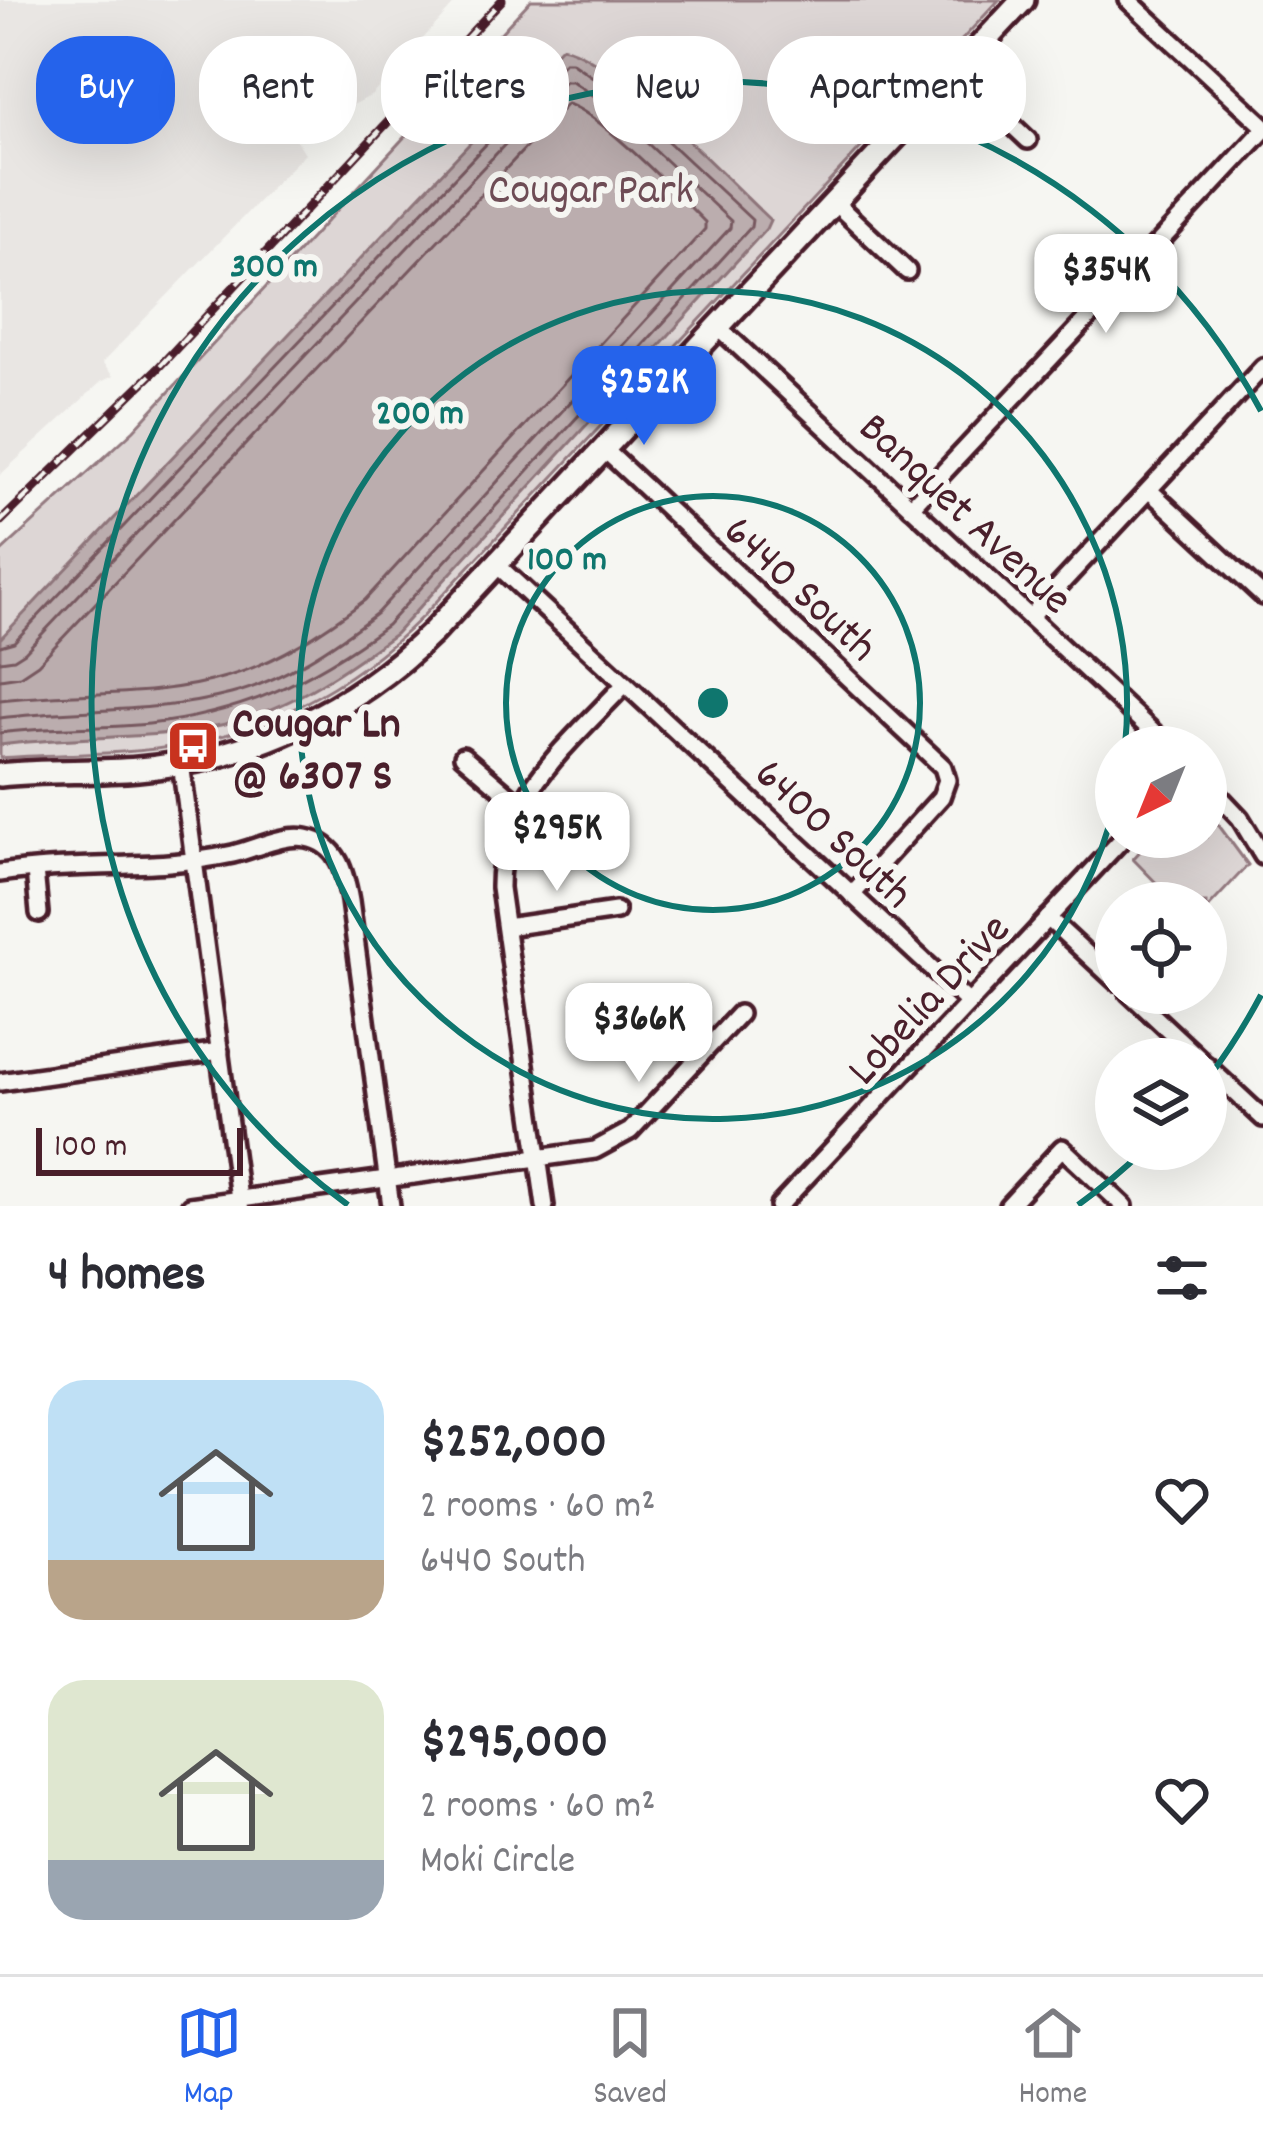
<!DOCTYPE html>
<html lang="en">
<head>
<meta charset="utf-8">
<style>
	body { margin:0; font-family:Dekko,sans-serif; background:#f2f2f3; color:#2b2b33; height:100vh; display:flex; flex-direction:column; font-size:45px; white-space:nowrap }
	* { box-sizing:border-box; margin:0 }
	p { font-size:39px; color:#7c7c81 }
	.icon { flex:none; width:66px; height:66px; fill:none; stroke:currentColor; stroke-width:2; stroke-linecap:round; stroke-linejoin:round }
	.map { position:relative; height:1206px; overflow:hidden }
	.side { display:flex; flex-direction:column; background:#fff; flex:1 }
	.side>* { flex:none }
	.hud { position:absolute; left:36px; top:36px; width:1191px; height:108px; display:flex; gap:24px }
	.needle { width:78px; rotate:223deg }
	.controls { position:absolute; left:1095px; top:726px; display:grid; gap:24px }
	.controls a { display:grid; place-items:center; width:132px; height:132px; border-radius:50%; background:#fff; box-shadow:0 12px 48px #0002; font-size:60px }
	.scale { position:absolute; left:36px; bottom:30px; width:207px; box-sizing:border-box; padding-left:12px; border:6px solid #4a1f2b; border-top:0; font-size:33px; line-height:42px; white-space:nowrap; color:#4a1f2b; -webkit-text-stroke:9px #f6f6f2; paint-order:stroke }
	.price { position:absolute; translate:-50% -102px; padding:0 27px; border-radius:24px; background:#fff; color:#222; font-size:39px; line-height:78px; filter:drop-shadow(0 3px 6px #0008) }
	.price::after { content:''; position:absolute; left:50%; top:72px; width:36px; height:27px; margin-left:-18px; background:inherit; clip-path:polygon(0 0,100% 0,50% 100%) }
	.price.active { background:#2563eb; color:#fff }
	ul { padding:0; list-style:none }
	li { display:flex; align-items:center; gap:36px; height:300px; padding:0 48px }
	li span { display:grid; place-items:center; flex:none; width:336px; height:240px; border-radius:36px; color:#555 }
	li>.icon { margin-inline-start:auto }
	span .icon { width:144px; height:144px; fill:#fffc; stroke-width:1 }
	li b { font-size:51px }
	h2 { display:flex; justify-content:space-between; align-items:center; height:144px; padding:0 48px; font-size:51px }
	.pill { padding:0 42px; border-radius:48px; background:#fff; box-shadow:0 12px 48px #0002; font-size:42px; line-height:108px }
	.pill.active { background:#2563eb; color:#fff }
	.tabs { display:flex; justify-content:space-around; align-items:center; height:168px; border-top:3px solid #e1e1e2; background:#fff; font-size:33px; color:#7c7c81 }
	.tabs a { display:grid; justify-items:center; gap:6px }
	.tabs .active { color:#2563eb }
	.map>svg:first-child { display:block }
	.built { fill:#e9e6e3 }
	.green { fill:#ddd6d5; stroke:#947a80; stroke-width:3 }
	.water { fill:#bbadae; stroke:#8e747a; stroke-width:3 }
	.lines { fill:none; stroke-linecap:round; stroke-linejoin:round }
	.shore { stroke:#77585f; stroke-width:3 }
	.minor-casing { stroke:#4a1f2b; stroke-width:24 }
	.secondary-casing { stroke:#4a1f2b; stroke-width:30 }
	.minor { stroke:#f6f6f2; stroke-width:15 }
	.secondary { stroke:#f6f6f2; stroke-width:21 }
	.rail-casing { stroke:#4a1f2b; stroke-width:9 }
	.rail { stroke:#f6f6f2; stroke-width:4.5; stroke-dasharray:14; stroke-linecap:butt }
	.ring { fill:none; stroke:#0f766e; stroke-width:6 }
	.labels { text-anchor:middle; stroke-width:12; stroke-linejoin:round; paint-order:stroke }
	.park-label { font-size:45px; fill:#6f4d56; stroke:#f6f6f2 }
	.street-label { font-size:45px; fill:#4a1f2b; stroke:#f6f6f2 }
	.poi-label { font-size:45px; font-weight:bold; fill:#4a1f2b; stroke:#f6f6f2; text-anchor:start }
	.centre { fill:#0f766e; stroke:#f6f6f2; stroke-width:6 }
	.ring-label { font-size:36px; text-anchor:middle; font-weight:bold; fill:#0f766e; stroke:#f6f6f2; stroke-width:12; stroke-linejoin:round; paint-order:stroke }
</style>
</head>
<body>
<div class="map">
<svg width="1263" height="1206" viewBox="0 0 1263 1206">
	<rect width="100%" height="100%" fill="#f6f6f2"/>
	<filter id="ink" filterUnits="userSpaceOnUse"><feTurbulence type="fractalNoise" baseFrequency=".00833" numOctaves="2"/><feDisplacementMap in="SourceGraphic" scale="24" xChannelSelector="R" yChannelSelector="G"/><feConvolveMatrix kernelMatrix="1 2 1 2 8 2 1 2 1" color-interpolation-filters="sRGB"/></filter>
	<g filter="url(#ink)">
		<!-- built -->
		<polygon class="built" points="0,0 458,0 372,95 294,136 305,153 102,363 113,376 101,382 0,475"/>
		<!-- green -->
		<g class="green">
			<path d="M531 0H999L423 616C351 688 259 737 156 749 105 755 52 754 0 758V553L134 430Z"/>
			<polygon points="1206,808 1248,865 1206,910 1206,903 1176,903 1133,859 1153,837 1206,837"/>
		</g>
		<!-- water -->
		<path class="water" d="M561 47C609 54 729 182 770 220L766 229 395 634C348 668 297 704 241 720 162 742 80 734 0 745V639Z"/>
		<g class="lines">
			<!-- shore -->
			<g class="shore">
				<path d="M0 646 14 642 564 62H571L616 93 752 220 751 227 387 625C313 680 242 714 149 724 100 729 49 726 0 733"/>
				<path d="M0 661 14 659 25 652 565 81H572L606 105 731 221 730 228 377 613C334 646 284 680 231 694 155 714 77 708 0 718"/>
				<path d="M0 679 20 676 38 664 567 104C596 110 679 196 705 222V229L365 600C324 631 279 661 229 676 155 699 75 691 0 700"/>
			</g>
			<!-- minor casing -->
			<g class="minor-casing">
				<g id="minor">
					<polyline points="1128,0 1263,125"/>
					<polyline points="956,72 1028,140"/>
					<polyline points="834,202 907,271"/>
					<polyline points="718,327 1169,747"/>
					<polyline points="604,449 943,767 947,780 941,797 852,895"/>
					<polyline points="1149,490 1263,596"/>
					<polyline points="911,507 1263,131"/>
					<polyline points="496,564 969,1003"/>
					<polyline points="1030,617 1263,367"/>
					<polyline points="463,756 519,804"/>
					<polyline points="181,763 240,1206"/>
					<polyline points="1206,782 1240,818 1263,856"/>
					<polyline points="35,870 39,913"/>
					<path d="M0 873C77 861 155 871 233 854 255 849 283 834 306 838 339 844 345 873 350 901L391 1206"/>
					<polyline points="1048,918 1116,981"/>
					<polyline points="506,927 616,911"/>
					<polyline points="1129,993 1200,1059"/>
					<polyline points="1206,1065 1263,1118"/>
					<polyline points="0,1082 220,1051"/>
					<polyline points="190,1206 595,1150 630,1131 739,1014"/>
					<path d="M545 1206 500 888C499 799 569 744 625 684"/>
					<polyline points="779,1206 1124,837"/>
					<polyline points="1008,1206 1062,1148 1124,1206"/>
				</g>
			</g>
			<!-- secondary casing -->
			<g class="secondary-casing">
				<path id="secondary" d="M0 775C46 770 92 773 138 769 252 759 352 711 433 632L1023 0"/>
			</g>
			<!-- minor -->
			<use href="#minor" class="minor"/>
			<!-- secondary -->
			<use href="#secondary" class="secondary"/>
			<!-- rail casing -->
			<g class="rail-casing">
				<polyline id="rail" points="0,522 157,369 502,0"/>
			</g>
			<!-- rail -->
			<use href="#rail" class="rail"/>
		</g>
	</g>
	<!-- distance rings -->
	<g class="ring">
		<circle cx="713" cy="703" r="207"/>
		<path d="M1116 800A414 414 0 1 1 1125 746"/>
		<path d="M1261 995A621 621 0 0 1 1209 1077M1144 1150A621 621 0 0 1 1078 1205M348 1205A621 621 0 1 1 1261 411"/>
	</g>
	<!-- icons -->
	<defs>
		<g id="bus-square" transform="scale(2.7)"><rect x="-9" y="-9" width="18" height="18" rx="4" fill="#c8321e" stroke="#f6f6f2"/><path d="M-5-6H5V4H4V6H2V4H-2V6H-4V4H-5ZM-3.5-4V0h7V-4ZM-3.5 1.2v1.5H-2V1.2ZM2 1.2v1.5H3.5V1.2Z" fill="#fff"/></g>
	</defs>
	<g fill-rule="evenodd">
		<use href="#bus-square" x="193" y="746"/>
	</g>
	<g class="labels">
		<!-- park labels -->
		<g class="park-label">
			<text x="591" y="202">Cougar Park</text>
		</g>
		<!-- street labels -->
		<g class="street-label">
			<text transform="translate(968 511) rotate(43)" y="16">Banquet Avenue</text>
			<text transform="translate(803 586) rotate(43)" y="16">6440 South</text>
			<text transform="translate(836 831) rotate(43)" y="16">6400 South</text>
			<text transform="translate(926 997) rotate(-47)" y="16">Lobelia Drive</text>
		</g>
		<!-- poi labels -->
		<g class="poi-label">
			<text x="232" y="736">Cougar Ln<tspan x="232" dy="52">@ 6307 S</tspan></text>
		</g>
	</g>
	<circle cx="713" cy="703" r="18" class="centre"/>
	<g class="ring-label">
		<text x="274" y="276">300 m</text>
		<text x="420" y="423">200 m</text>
		<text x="567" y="569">100 m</text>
	</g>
</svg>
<div class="controls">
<a><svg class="needle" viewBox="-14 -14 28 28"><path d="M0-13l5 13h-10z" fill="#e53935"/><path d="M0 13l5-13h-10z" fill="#7c7c81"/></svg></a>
<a><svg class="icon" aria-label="locate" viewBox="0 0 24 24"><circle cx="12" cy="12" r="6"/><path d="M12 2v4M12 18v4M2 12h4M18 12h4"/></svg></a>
<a><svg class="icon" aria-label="layers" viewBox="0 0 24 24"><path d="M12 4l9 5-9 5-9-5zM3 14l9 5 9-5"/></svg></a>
</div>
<div class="scale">100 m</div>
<b class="price" style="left:1106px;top:336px">$354K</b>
<b class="price active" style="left:644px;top:448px">$252K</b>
<b class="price" style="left:557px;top:894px">$295K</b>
<b class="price" style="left:639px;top:1085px">$366K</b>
<div class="hud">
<a class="pill active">Buy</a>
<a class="pill">Rent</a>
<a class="pill">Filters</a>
<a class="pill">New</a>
<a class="pill">Apartment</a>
</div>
</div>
<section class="side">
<h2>4 homes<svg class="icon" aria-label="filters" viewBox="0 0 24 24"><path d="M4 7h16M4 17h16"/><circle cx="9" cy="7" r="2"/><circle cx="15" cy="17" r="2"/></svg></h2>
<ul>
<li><span style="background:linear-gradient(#bfe0f5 75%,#b9a48a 0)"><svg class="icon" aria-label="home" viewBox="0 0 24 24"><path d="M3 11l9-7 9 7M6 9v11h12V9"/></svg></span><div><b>$252,000</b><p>2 rooms · 60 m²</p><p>6440 South</p></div><svg class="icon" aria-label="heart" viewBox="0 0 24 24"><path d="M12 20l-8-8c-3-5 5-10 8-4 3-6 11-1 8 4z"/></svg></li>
<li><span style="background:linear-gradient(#dfe7d0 75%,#9aa5b1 0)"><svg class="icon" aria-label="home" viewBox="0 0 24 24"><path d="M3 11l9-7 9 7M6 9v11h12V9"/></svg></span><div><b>$295,000</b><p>2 rooms · 60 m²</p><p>Moki Circle</p></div><svg class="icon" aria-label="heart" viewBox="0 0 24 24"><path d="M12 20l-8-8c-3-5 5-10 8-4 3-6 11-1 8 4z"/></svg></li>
</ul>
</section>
<nav class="tabs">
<a class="active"><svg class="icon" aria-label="map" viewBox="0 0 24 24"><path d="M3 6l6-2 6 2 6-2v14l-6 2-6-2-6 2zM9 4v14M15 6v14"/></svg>Map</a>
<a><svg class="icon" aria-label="saved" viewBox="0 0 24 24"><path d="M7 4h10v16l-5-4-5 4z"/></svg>Saved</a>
<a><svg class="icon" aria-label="home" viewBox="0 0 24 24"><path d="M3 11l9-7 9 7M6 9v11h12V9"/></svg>Home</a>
</nav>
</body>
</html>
